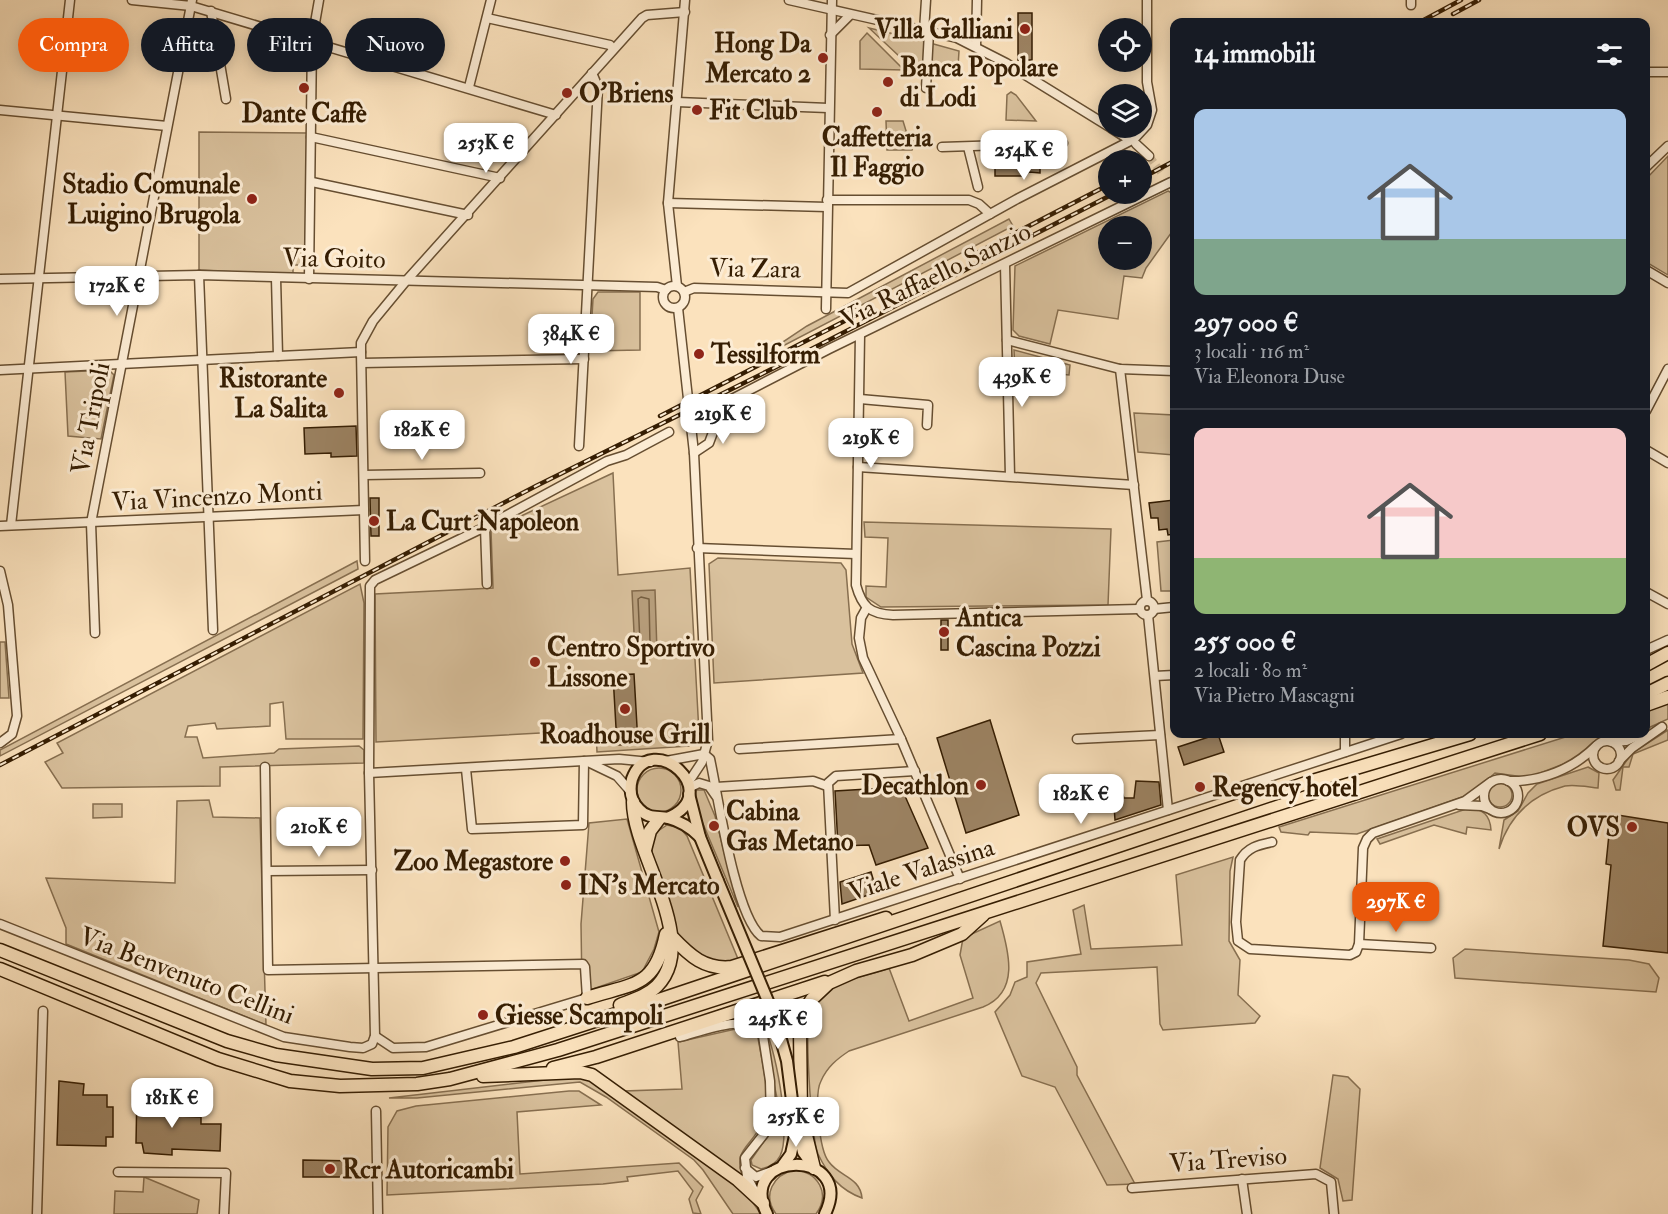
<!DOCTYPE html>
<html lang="it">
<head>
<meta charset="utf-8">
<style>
	body { margin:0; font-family:"IM FELL Double Pica",serif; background:#242831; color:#f1f3f6; height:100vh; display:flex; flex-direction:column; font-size:22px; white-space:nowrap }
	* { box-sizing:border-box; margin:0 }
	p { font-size:20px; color:#9ea1a6 }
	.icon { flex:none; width:33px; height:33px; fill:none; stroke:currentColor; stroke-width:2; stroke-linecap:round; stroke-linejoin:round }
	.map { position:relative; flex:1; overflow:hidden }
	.side { position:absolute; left:1170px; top:18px; width:480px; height:720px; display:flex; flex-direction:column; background:#171b24; border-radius:12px; box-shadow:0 3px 15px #0003 }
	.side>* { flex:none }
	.top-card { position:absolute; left:18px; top:18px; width:570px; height:54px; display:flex; gap:12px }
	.fabs { position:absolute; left:1098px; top:18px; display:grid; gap:12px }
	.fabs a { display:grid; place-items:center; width:54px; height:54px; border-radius:50%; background:#171b24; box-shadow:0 3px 15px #0003; font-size:30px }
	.price { position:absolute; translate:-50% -51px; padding:0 14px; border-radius:12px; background:#fff; color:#222; font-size:20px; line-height:39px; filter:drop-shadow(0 2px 3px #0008) }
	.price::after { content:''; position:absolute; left:50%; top:36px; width:18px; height:14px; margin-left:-9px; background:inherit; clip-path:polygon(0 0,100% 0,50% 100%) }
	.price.current { background:#ea580c; color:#fff }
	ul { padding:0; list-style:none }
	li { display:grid; align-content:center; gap:12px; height:318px; padding:0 24px }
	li+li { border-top:2px solid #363941 }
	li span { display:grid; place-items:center; height:186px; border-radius:12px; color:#555 }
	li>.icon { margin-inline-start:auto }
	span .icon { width:108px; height:108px; fill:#fffc; stroke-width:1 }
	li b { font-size:26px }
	h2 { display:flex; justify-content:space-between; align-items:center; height:72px; padding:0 24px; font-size:26px }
	.tag { padding:0 21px; border-radius:27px; background:#171b24; box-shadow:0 3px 15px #0003; font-size:21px; line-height:54px }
	.tag.current { background:#ea580c; color:#fff }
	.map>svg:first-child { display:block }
	.green { fill:#d9c19d; stroke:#876f50; stroke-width:1.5; fill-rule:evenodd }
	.water { fill:#b89f7d; stroke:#846b4c; stroke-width:1.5 }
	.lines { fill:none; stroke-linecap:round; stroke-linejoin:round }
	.shore { stroke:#765e40; stroke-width:1.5 }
	.building { fill:#9c8363; stroke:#351d02; stroke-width:1.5 }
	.minor-tunnel { stroke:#d3bb98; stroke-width:8; stroke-dasharray:8 4; stroke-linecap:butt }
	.minor-casing { stroke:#664e31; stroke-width:11 }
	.major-casing { stroke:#351d02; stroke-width:14 }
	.highway-casing { stroke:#351d02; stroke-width:15 }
	.minor { stroke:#fcecd4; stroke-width:8 }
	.major { stroke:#fbe2bd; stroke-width:10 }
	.highway { stroke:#fbe2bd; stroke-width:12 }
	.rail-casing { stroke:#351d02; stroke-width:4.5 }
	.rail { stroke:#fcecd4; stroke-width:2; stroke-dasharray:7; stroke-linecap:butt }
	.major-bridge-casing { stroke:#351d02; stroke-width:14; stroke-linecap:butt }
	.major-bridge { stroke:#fbe2bd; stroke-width:10 }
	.poi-dot { fill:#8f2418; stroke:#fcecd4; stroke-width:2 }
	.labels { text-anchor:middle; stroke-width:6; stroke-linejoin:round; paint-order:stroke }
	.poi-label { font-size:26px; font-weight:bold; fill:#351d02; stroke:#fcecd4; text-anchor:start }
	.street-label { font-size:26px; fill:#351d02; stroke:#fcecd4 }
</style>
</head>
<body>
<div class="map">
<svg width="1668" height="1214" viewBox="0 0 1668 1214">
	<rect width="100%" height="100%" fill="#fbe2bd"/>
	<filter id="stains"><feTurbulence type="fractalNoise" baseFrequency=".00333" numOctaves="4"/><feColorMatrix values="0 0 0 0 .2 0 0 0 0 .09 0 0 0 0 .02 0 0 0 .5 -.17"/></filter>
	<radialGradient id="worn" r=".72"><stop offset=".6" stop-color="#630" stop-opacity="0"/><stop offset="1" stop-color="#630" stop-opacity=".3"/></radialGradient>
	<!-- green -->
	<g class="green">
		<polygon points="869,28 924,41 923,70 914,70"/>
		<polygon points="867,33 904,70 860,69 860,41"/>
		<polygon points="930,43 959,51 958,67 930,65"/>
		<polygon points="1011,92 1016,95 1036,121 1006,120 1007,95"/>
		<polygon points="886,121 903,121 907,134 915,141 912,150 887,150"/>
		<polygon points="199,132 307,133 305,265 293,265 293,275 199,270"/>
		<polygon points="1668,156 1668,275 1646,262 1646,179"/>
		<path d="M1168 191 1174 194V229L1146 268 1142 278 1124 276 1118 319 1058 310 1050 344 1019 336 1013 330 1015 266ZM1108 226H1142V260H1108Z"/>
		<polygon points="1009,219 1013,226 756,360 807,326"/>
		<polygon points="598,292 640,292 640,350 590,351 593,299"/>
		<polygon points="1014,350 1070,365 1069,375 1015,370"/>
		<polygon points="109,370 114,375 101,439 68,436 65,372"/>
		<polygon points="1134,413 1174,415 1174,455 1138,452"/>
		<polygon points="613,473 618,575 690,568 699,733 689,746 597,752 596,730 376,742 375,594 493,588 491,530"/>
		<polygon points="864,522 1111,529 1108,605 881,607 866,597 866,586 886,587 888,538 865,537"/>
		<polygon points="1174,540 1174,591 1161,591 1157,542"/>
		<polygon points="718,558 841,563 846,570 852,644 863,673 714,683 709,564"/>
		<polygon points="357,561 358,569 0,756 0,750"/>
		<polygon points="360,584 364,603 363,739 286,739 283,702 270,704 270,726 217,729 215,723 188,726 185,737 197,737 203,758 274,753 279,749 359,746 364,750 364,763 220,767 220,786 62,788 45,762 63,753 57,743"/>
		<polygon points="0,642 5,642 9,698 0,698"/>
		<polygon points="1668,702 1668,719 1646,729 1646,710"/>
		<polygon points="1668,730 1668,740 1633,754 1629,767 1623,767 1620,790 1616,790 1613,780 1632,753"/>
		<polygon points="1575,734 1635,734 1618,739 1606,736 1599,738 1579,758 1535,775 1524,777 1495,773 1471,794 1357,834 1310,832 1308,835 1281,832 1279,827"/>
		<path d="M1588 767 1599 773 1598 788C1588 787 1575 784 1565 786 1531 795 1509 817 1499 849L1504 820 1518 811 1528 793 1537 784Z"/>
		<circle cx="659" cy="790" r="22"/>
		<circle cx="1500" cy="795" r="12"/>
		<polygon points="696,790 704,790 715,816 738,907 693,800"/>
		<polygon points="209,800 213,817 260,818 266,1025 66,944 66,928 46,878 175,883 177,801"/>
		<polygon points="93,804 122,804 122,817 93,818"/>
		<path d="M1469 808C1483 809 1490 815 1491 830L1467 827 1466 834 1434 825 1380 844 1377 839Z"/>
		<polygon points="627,819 659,932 654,949 642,972 587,991 582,990 581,924 589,823"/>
		<path d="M667 825 680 828 687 836 738 959C717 969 688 955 678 935 666 907 659 875 650 846L655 833Z"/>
		<polygon points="1233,857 1230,871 1229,941 1240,960 1238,995 1260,1016 1255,1023 1163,1030 1160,1024 1157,967 1041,973 1036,983 1077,1067 1077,1075 1135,1184 1107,1185 1055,1087 1022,1076 995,1012 1010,995 1015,982 1027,977 1027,962 1081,954 1073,910 1084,905 1091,949 1182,945 1176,875"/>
		<path d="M1000 921C1009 952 1020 992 983 1007L849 1051C837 1059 827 1067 821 1081 814 1094 819 1150 829 1162 840 1177 860 1177 862 1198 840 1190 828 1175 818 1154 811 1136 807 1052 808 1030 809 1020 813 1007 819 1000 835 979 866 977 889 968L909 1021 973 998 960 955 963 938Z"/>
		<polygon points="1465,949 1629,960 1649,964 1659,978 1656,992 1455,978 1453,958"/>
		<path d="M761 1020C775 1041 792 1134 780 1156 776 1164 769 1167 761 1169L752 1165 751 1160 774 1127 778 1103Z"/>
		<path d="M740 1028 752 1029 758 1038C762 1063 773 1101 761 1125 751 1147 732 1150 743 1177L625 1091 682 1089 678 1042Z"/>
		<polygon points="1333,1075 1348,1077 1360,1089 1352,1200 1343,1201 1338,1179 1320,1168"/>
		<polygon points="579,1076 592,1080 746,1193 761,1214 733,1214 703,1170 694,1160 606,1097 580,1082 417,1098 389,1098"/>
		<polygon points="569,1091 579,1091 601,1105 517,1112 520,1174 679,1163 703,1187 696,1200 701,1214 693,1213 689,1199 693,1191 678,1171 627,1177 628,1181 603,1184 387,1195 388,1127 397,1111 416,1106"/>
		<path d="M794 1170C818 1172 831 1193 816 1214H776C762 1195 773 1175 794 1170Z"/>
		<polygon points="144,1177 199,1200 197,1214 114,1214 115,1191 143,1192"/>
	</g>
	<!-- water -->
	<polygon class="water" points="655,590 657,652 635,653 632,591"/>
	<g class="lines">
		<!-- shore -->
		<polygon class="shore" points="641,597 649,599 650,644 648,647 640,644 638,599"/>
	</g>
	<!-- building -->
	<g class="building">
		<rect x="1018" y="13" width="14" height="47"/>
		<polygon points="1001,153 1012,159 1040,162 1040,173 1029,172 1024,176 995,176 995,164 990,163"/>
		<polygon points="356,426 357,456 331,457 331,453 305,454 304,428"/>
		<polygon points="370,498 379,498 379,536 371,536"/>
		<polygon points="1174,500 1174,534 1168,535 1167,529 1159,530 1158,518 1151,518 1149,503"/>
		<rect x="941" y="620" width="7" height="30"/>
		<polygon points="634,674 638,744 617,745 613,675"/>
		<polygon points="990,720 1019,815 966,833 937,738"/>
		<polygon points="1218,734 1224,752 1184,765 1178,747"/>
		<polygon points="1136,781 1159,782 1161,805 1115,820 1113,792 1122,792 1124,798 1134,798"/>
		<polygon points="901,787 928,848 876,865 869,845 838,846 835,791"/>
		<polygon points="1611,814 1668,823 1668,953 1603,946 1611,865 1606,864"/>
		<polygon points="871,872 877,892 842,904 840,882"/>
		<polygon points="59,1081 84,1084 83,1095 107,1095 107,1107 113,1107 113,1137 106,1137 106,1146 57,1145"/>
		<polygon points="137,1089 163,1098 162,1108 171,1108 171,1113 177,1113 177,1116 201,1117 201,1124 221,1124 220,1151 172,1149 172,1155 144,1153 142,1143 136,1143"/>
		<polygon points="303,1160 356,1161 356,1177 303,1177"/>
	</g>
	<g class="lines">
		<!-- minor-tunnel -->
		<polyline class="minor-tunnel" points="1149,156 1163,175"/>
		<!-- minor casing -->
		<g class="minor-casing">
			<g id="minor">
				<polyline points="132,0 191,6 556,115"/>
				<polyline points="789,0 957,38 1006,63 1108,126"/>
				<polyline points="1411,5 1411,0"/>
				<polyline points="211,11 226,99"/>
				<polyline points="487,18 610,45 613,49"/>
				<polyline points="924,31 926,0"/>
				<polyline points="830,35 850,15"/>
				<polyline points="976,46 977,0"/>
				<polyline points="1646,72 1668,72"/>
				<polyline points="469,87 491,0"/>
				<polyline points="926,88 929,32"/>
				<polyline points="677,102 828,108"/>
				<polyline points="0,110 167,126"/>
				<polyline points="1111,128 1125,137"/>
				<polyline points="311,137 500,178"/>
				<polyline points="1136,144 1149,156"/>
				<polyline points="942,147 1063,143"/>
				<polyline points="968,147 978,187"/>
				<polyline points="1646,167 1668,146"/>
				<polyline points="312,182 468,215"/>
				<polyline points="827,200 969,200 979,204 990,214"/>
				<polyline points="668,203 827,207"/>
				<polyline points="1005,265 1010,476"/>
				<polyline points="1646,270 1668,283"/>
				<polyline points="199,275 213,630"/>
				<polyline points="276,278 278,356"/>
				<polyline points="0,279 199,275 657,287 666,290"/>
				<polyline points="309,279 312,40 319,0"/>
				<circle cx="674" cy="297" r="11"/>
				<polyline points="677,286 668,203 685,0"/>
				<polyline points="684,292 694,288 848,293 1017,199 1134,139 1147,125 1152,110 1147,82 1147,0"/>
				<polyline points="678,308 694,453 708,740 702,762 688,783"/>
				<polyline points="826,309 832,0"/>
				<path d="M860 335 856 585C862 607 870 614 893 615L1139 609"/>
				<polyline points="1007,340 1120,369 1174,371"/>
				<polyline points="362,363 584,359"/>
				<polyline points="1120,369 1147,600"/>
				<polyline points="0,370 361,352"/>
				<polyline points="860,399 928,405 927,425"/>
				<polyline points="1646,411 1668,369"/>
				<polyline points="579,446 598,87 592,73"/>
				<polyline points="1646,450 1668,463"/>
				<polyline points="694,453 709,443 721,411 732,399 829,349 1171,182"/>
				<polyline points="858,467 1134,485"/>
				<polyline points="364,475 480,473"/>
				<polyline points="11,525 70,0"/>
				<polyline points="0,526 364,510"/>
				<polyline points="485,527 487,584"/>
				<polyline points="697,548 856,554"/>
				<polyline points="365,561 361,352 361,343 373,321 406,281 642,18 647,15 685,12"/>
				<polyline points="0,571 8,605 17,716 12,734 0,743"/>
				<polyline points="1646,592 1668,604"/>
				<circle cx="1147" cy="608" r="7"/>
				<polyline points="866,609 861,618 859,638 863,658 901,739 960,879"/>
				<polyline points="1154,609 1174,607"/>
				<polyline points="1148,615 1168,810"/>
				<polyline points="95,633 91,523 192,0"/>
				<polyline points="1646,650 1668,640"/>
				<polyline points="1155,676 1174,675"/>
				<polyline points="1077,739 1160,735"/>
				<circle cx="1607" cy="755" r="14"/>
				<polyline points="1612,742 1626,741 1642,734"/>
				<polyline points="739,749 901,739"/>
				<polyline points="1345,752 1345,734"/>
				<path d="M704 754 710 759C718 796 735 915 761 936L780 937 1401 734"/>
				<polyline points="666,761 704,754"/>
				<polyline points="1619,761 1632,748 1662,727"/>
				<polyline points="590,763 617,776 631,792"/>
				<polyline points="265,767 268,970 583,964 585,967 587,998 426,1047 393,1048 375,1036"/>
				<polyline points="466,769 472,829 583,825 584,761"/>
				<polyline points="369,773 619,759 650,762"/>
				<circle cx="1501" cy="796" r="17"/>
				<path d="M1508 781C1541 782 1573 769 1596 746"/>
				<polyline points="716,787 813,781 827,786"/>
				<polyline points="689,788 699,783 709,786 716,796"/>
				<polyline points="1459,805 1482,806 1490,809"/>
				<path d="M1272 842C1258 845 1248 847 1240 860L1236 922 1238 941 1250 949 1350 955 1356 952 1359 944 1363 848 1367 839 1373 833 1465 801 1491 782"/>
				<polyline points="267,871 372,870"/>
				<polyline points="835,920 828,783 836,776 915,771"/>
				<polyline points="0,924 284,1037 350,1047 363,1048 372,1044 375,1036 369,773 370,586 375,580 485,527 607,461 626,455 669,432"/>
				<polyline points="1359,944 1431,948"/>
				<path d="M680 1037C703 1031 749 1011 763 1036L770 1081 771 1120 764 1134 745 1158 747 1177 754 1190"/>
				<polyline points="376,1111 378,1214"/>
				<polyline points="745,1168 756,1177 772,1171"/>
				<polyline points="118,1172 226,1173 224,1214"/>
				<polyline points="1242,1179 1247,1214"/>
				<polyline points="1132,1188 1316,1174 1331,1182 1334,1214"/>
				<polyline points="37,1214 43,1011"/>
			</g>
		</g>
		<!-- major casing -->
		<g class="major-casing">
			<g id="major">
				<polyline points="689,794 700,837 718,881"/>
				<path d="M667 818C727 794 651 727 632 779 629 790 631 801 639 809 648 819 657 816 668 818 680 821 691 828 700 837"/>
				<polyline points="794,1116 803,1152 811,1163"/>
				<polyline points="783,1165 791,1154 796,1131"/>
				<path d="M767 1214C735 1149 857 1148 825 1214"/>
			</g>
		</g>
		<!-- highway casing -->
		<g class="highway-casing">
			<g id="highway">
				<polyline points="1646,665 1668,653"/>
				<polyline points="1646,694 1668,683"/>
				<polyline points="1646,705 1668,697"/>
				<polyline points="645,850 650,831 659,819"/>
				<path d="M672 937C690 956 705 970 732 967L886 918"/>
				<polyline points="0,950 227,1041 276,1055 372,1069 423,1068 514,1047 641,1006 1309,782 1470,734"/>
				<polyline points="0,969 218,1059 290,1081 340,1086 417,1084 450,1079 558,1050 1540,734"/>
				<path d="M587 998C634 983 655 988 666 934"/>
				<path d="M620 1005C633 1000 647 996 657 986 701 941 633 854 633 802"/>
				<polyline points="553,1068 596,1057 825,982"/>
				<polyline points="483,1076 580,1072 592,1075 738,1180 763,1203"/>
				<polyline points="814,1168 801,1115 800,1029 803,1013 812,999 829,983 856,971 912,955 962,934 983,915"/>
			</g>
		</g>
		<!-- minor -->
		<use href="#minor" class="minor"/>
		<!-- major -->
		<use href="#major" class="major"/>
		<!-- highway -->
		<use href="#highway" class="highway"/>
		<!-- rail casing -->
		<g class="rail-casing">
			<g id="rail">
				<polyline points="1453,14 1479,0"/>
				<polyline points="1420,22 1461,0"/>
				<polyline points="1142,178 1174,161"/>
				<polyline points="969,257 1108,185"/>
				<polyline points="660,416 868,309"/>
				<polyline points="0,765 536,486 792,359 1113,194"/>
			</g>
		</g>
		<!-- rail -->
		<use href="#rail" class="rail"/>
		<!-- major-bridge casing -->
		<g class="major-bridge-casing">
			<polyline id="major-bridge" points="718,881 775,1018 787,1061 794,1116"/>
		</g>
		<!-- major-bridge -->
		<use href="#major-bridge" class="major-bridge"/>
	</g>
	<!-- markers -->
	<g class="poi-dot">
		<circle cx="1025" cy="29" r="6"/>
		<circle cx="823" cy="58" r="6"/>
		<circle cx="888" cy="82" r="6"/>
		<circle cx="304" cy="88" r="6"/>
		<circle cx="567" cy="93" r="6"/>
		<circle cx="697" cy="110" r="6"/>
		<circle cx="877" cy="112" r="6"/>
		<circle cx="252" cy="199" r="6"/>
		<circle cx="699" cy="354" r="6"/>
		<circle cx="339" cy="393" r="6"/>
		<circle cx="374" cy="521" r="6"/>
		<circle cx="944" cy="632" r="6"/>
		<circle cx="535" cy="662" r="6"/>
		<circle cx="625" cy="709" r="6"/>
		<circle cx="981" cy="785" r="6"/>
		<circle cx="1200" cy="787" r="6"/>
		<circle cx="714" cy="826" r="6"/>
		<circle cx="1632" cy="827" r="6"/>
		<circle cx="565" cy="861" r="6"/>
		<circle cx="566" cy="885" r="6"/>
		<circle cx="483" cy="1015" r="6"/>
		<circle cx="330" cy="1169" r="6"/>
	</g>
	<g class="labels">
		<!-- poi labels -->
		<g class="poi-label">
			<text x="1013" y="38" text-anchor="end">Villa Galliani</text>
			<text x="811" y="52" text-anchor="end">Hong Da<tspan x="811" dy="30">Mercato 2</tspan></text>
			<text x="900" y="76">Banca Popolare<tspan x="900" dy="30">di Lodi</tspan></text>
			<text x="579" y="102">O'Briens</text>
			<text x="709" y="119">Fit Club</text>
			<text x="304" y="122" text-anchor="middle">Dante Caffè</text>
			<text x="877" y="146" text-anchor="middle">Caffetteria<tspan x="877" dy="30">Il Faggio</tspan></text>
			<text x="240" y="193" text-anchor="end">Stadio Comunale<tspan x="240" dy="30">Luigino Brugola</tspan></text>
			<text x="711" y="363">Tessilform</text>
			<text x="327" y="387" text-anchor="end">Ristorante<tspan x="327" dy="30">La Salita</tspan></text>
			<text x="386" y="530">La Curt Napoleon</text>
			<text x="956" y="626">Antica<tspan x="956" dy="30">Cascina Pozzi</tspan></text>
			<text x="547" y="656">Centro Sportivo<tspan x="547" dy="30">Lissone</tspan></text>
			<text x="625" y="743" text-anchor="middle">Roadhouse Grill</text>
			<text x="969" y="794" text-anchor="end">Decathlon</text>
			<text x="1212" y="796">Regency hotel</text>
			<text x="726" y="820">Cabina<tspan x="726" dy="30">Gas Metano</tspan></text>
			<text x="1620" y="836" text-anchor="end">OVS</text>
			<text x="553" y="870" text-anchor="end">Zoo Megastore</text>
			<text x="578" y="894">IN's Mercato</text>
			<text x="495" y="1024">Giesse Scampoli</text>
			<text x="342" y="1178">Rcr Autoricambi</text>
		</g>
		<!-- street labels -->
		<g class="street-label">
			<text transform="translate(334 258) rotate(1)" y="9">Via Goito</text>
			<text transform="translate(755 268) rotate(1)" y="9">Via Zara</text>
			<text transform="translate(935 275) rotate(-26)" y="9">Via Raffaello Sanzio</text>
			<text transform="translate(90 418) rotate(-79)" y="9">Via Tripoli</text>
			<text transform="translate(217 496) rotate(-3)" y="9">Via Vincenzo Monti</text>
			<text transform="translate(921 869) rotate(-18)" y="9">Viale Valassina</text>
			<text transform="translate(187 975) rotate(21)" y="9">Via Benvenuto Cellini</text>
			<text transform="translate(1228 1159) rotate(-4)" y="9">Via Treviso</text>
		</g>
	</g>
	<rect width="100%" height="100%" filter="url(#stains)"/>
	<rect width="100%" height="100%" fill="url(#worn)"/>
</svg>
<div class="fabs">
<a><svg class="icon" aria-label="locate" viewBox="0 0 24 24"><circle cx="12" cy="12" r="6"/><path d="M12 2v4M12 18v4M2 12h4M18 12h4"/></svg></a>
<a><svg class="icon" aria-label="layers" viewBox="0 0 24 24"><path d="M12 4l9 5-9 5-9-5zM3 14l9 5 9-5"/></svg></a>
<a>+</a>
<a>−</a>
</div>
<b class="price" style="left:486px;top:174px">253K €</b>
<b class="price" style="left:1024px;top:181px">254K €</b>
<b class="price" style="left:117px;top:317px">172K €</b>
<b class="price" style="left:571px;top:365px">384K €</b>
<b class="price" style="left:1022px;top:408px">439K €</b>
<b class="price" style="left:723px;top:445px">219K €</b>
<b class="price" style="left:422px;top:461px">182K €</b>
<b class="price" style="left:871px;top:469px">219K €</b>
<b class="price" style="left:1081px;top:825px">182K €</b>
<b class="price" style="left:319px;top:858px">210K €</b>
<b class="price current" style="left:1396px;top:933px">297K €</b>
<b class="price" style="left:778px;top:1050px">245K €</b>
<b class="price" style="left:172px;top:1129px">181K €</b>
<b class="price" style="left:796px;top:1148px">255K €</b>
<div class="top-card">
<a class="tag current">Compra</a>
<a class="tag">Affitta</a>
<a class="tag">Filtri</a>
<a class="tag">Nuovo</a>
</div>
<section class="side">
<h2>14 immobili<svg class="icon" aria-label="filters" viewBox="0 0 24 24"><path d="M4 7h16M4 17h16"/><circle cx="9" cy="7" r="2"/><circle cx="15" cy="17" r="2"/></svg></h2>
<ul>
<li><span style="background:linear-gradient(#a9c7e8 70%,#7fa58c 0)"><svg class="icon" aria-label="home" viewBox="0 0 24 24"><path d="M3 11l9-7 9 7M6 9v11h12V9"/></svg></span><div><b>297 000 €</b><p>3 locali · 116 m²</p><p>Via Eleonora Duse</p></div></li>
<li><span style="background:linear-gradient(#f6c9c9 70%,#8fb573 0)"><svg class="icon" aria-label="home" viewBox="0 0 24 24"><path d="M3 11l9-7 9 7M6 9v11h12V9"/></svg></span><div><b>255 000 €</b><p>2 locali · 80 m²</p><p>Via Pietro Mascagni</p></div></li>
</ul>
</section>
</div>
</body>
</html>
